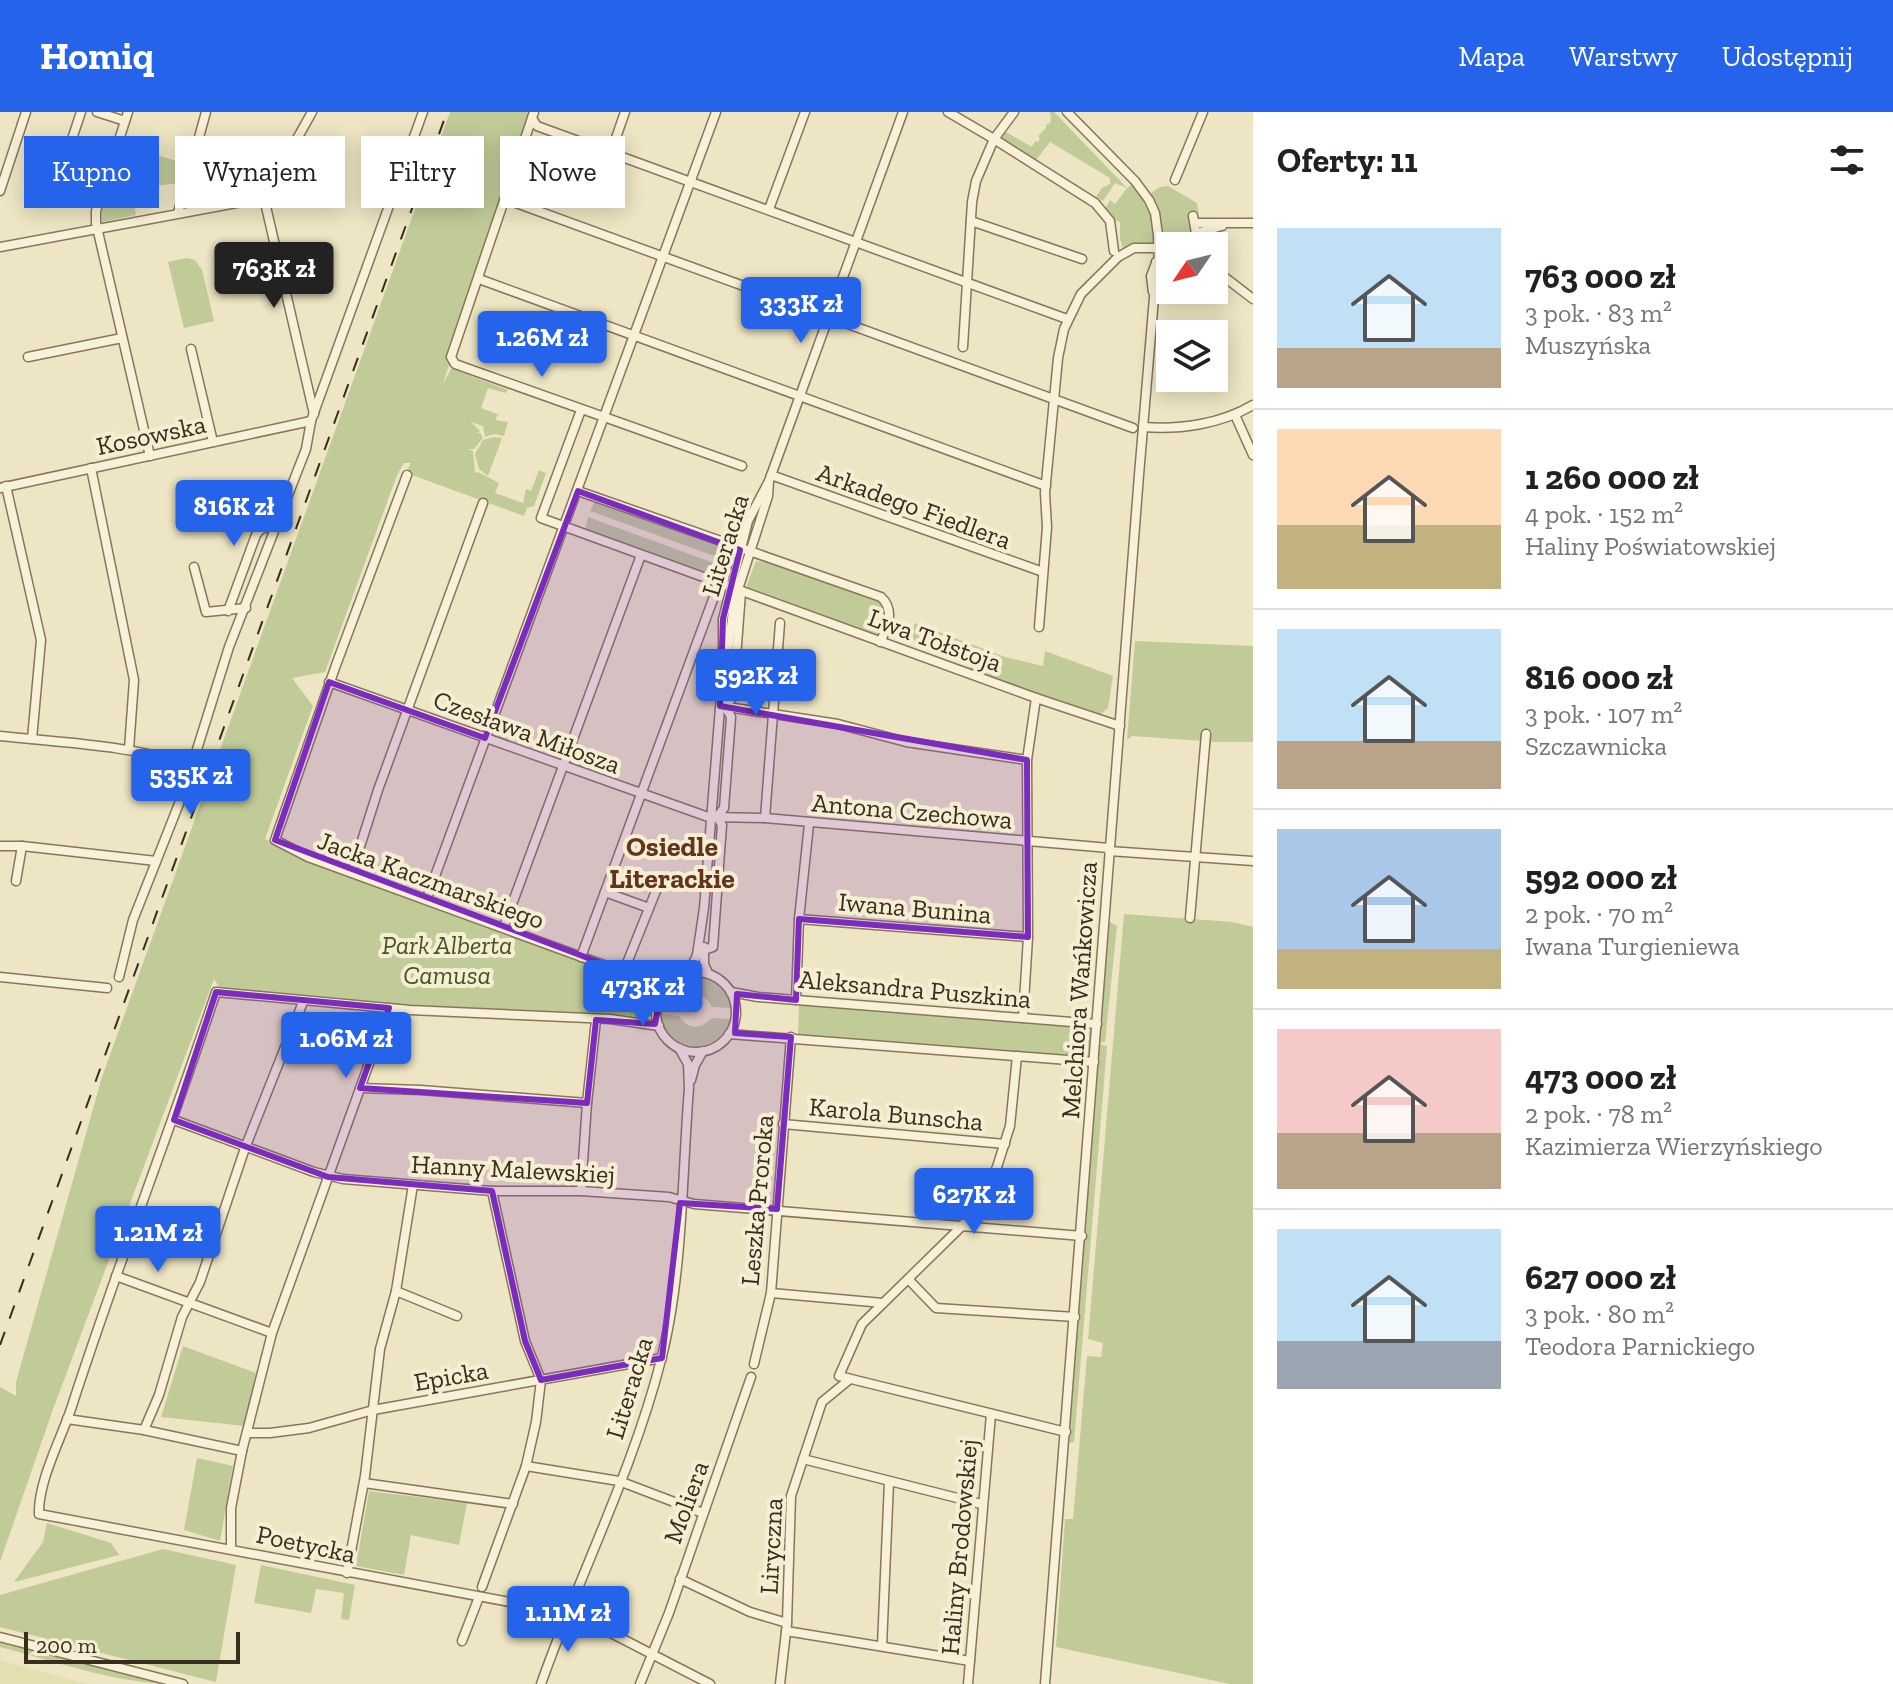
<!DOCTYPE html>
<html lang="pl">
<head>
<meta charset="utf-8">
<style>
	body { margin:0; font-family:"Zilla Slab",serif; background:#f6f6f6; color:#202124; height:100vh; display:flex; flex-direction:column; font-size:30px; white-space:nowrap }
	* { box-sizing:border-box; margin:0 }
	p { font-size:26px; color:#757577 }
	.icon { flex:none; width:44px; height:44px; fill:none; stroke:currentColor; stroke-width:2; stroke-linecap:round; stroke-linejoin:round }
	.map { position:relative; flex:1; overflow:hidden }
	.sheet { display:flex; flex-direction:column; background:#fff; width:640px }
	.sheet>* { flex:none }
	.guide { position:absolute; left:24px; top:24px; width:760px; height:72px; display:flex; gap:16px }
	.needle { width:52px; rotate:235deg }
	.tools { position:absolute; left:1156px; top:120px; display:grid; gap:16px }
	.tools a { display:grid; place-items:center; width:72px; height:72px; border-radius:0px; background:#fff; box-shadow:0 4px 20px #0003; font-size:40px }
	.scale { position:absolute; left:24px; bottom:20px; width:216px; box-sizing:border-box; padding-left:8px; border:4px solid #382d1e; border-top:0; font-size:22px; line-height:28px; white-space:nowrap; color:#382d1e; -webkit-text-stroke:6px #f5eed3; paint-order:stroke }
	.price { position:absolute; translate:-50% -68px; padding:0 18px; border-radius:8px; background:#2563eb; color:#fff; font-size:26px; line-height:52px; filter:drop-shadow(0 2px 4px #0008) }
	.price::after { content:''; position:absolute; left:50%; top:48px; width:24px; height:18px; margin-left:-12px; background:inherit; clip-path:polygon(0 0,100% 0,50% 100%) }
	.price.on { background:#222; color:#fff }
	ul { padding:0; list-style:none }
	li { display:flex; align-items:center; gap:24px; height:200px; padding:0 24px }
	li+li { border-top:2px solid #e0e0e0 }
	li span { display:grid; place-items:center; flex:none; width:224px; height:160px; border-radius:0px; color:#555 }
	li>.icon { margin-inline-start:auto }
	span .icon { width:96px; height:96px; fill:#fffc; stroke-width:1 }
	li b { font-size:34px }
	h2 { display:flex; justify-content:space-between; align-items:center; height:96px; padding:0 24px; font-size:34px }
	.pill { padding:0 28px; border-radius:0px; background:#fff; box-shadow:0 4px 20px #0003; font-size:28px; line-height:72px }
	.pill.on { background:#2563eb; color:#fff }
	header { display:flex; align-items:center; gap:48px; box-sizing:border-box; height:112px; padding:0 40px; background:#2563eb; color:#fff }
	header strong { font-size:38px }
	nav { display:flex; gap:44px; margin-inline-start:auto; font-size:28px }
	main { display:flex; flex:1; min-height:0 }
	.map>svg:first-child { display:block }
	.farmland { fill:#e3dfb1 }
	.green { fill:#c1cb98 }
	.lines { fill:none; stroke-linecap:round; stroke-linejoin:round }
	.minor-casing { stroke:#87765a; stroke-width:11 }
	.minor { stroke:#f8f1d7; stroke-width:8 }
	.rail { stroke:#382d1e; stroke-width:2; stroke-dasharray:14 14; stroke-linecap:butt }
	.marked { fill:#7b2cbf; fill-opacity:0.2; stroke:#7b2cbf; stroke-width:6; stroke-linejoin:round }
	.labels { text-anchor:middle; stroke-width:8; stroke-linejoin:round; paint-order:stroke }
	.street-label { font-size:26px; fill:#382d1e; stroke:#f5eed3 }
	.park-label { font-size:26px; font-style:italic; fill:#445425; stroke:#f5eed3 }
	.neighbourhood-label { font-size:28px; font-weight:bold; fill:#64331e; stroke:#f5eed3 }
</style>
</head>
<body>
<header>
<strong>Homiq</strong>
<nav><a>Mapa</a><a>Warstwy</a><a>Udostępnij</a></nav>
</header>
<main>
<div class="map">
<svg width="1253" height="1572" viewBox="0 0 1253 1572">
	<rect width="100%" height="100%" fill="#ede5c3"/>
	<!-- farmland -->
	<polygon class="farmland" points="0,1548 87,1572 0,1572"/>
	<!-- green -->
	<g class="green">
		<polygon points="450,0 529,0 443,272 451,257 455,256 455,258 508,278 505,281 488,276 481,296 500,303 497,303 496,308 508,310 504,324 494,322 485,325 483,314 471,310 480,319 477,321 480,321 483,326 474,337 468,337 473,339 475,361 478,360 499,371 495,381 523,391 526,377 531,379 539,358 546,361 534,394 527,396 524,404 412,363 408,356 411,351 404,351 397,363 325,560 292,566 313,594 265,727 324,754 646,872 640,889 639,908 379,892 221,878 214,867 52,1300 0,1450 0,1275 16,1284 16,1270 102,965"/>
		<path d="M1050 0H1054L1127 76 1133 72C1147 91 1154 107 1154 131L1123 137 1120 126V110L1112 107 1105 97 1110 88 1115 92 1127 76 1115 71 1103 89 1096 85 1102 76 1110 72V66L1050 30 1036 48 1005 31 1002 26 1004 19 1032 35 1035 29 1038 30 1040 26 1038 24 1046 16V12L1048 13 1051 9Z"/>
		<polygon points="124,32 182,51 178,71 132,77 136,103 102,110 102,99"/>
		<path d="M1168 74 1197 91 1199 101 1189 106 1192 121 1188 134H1170V146C1156 135 1161 100 1151 81L1160 75Z"/>
		<polygon points="187,146 195,148 202,158 214,209 184,216 168,150"/>
		<polygon points="494,325 502,326 488,364 479,357 475,342 483,328"/>
		<polygon points="595,389 724,436 720,446 590,399"/>
		<polygon points="588,405 711,450 716,457 713,465 585,419"/>
		<polygon points="756,449 772,451 882,489 886,502 881,523 877,525 745,478"/>
		<polygon points="915,511 1005,545 1043,554 1045,539 1113,564 1108,596 1101,602 969,558 971,550 909,526"/>
		<polygon points="1135,529 1253,534 1253,630 1217,630 1132,624 1127,628"/>
		<polygon points="1124,802 1232,810 1253,815 1253,1572 1230,1572 1056,1535 1065,1407 1073,1407 1087,1244 1101,1245 1103,1231 1088,1227"/>
		<polygon points="1108,809 1117,814 1105,930 1099,930"/>
		<path d="M698 863C717 867 728 877 732 896L712 895C705 880 690 879 681 892L661 891C667 873 679 864 698 863Z"/>
		<polygon points="799,892 1091,915 1094,921 1091,943 1087,945 798,923"/>
		<path d="M660 902 679 904C689 918 700 918 712 906L731 907C718 946 667 942 660 902Z"/>
		<polygon points="1099,932 1107,934 1074,1330 1069,1331"/>
		<polygon points="183,1234 256,1261 244,1314 161,1305"/>
		<polygon points="197,1346 233,1354 220,1429 184,1418"/>
		<polygon points="369,1379 467,1391 459,1433 411,1423 404,1463 356,1454"/>
		<polygon points="47,1411 111,1431 119,1443 14,1470 43,1430"/>
		<polygon points="163,1437 236,1453 216,1570 0,1515 0,1483"/>
		<polygon points="261,1453 355,1473 349,1508 341,1507 344,1481 316,1477 311,1501 254,1491"/>
		<path d="M0 1529 173 1572C119 1572 53 1549 0 1535Z"/>
	</g>
	<g class="lines">
		<!-- minor casing -->
		<g class="minor-casing">
			<g id="minor">
				<polyline points="97,0 125,9"/>
				<polyline points="128,0 96,99 96,111 150,344"/>
				<polyline points="534,0 532,6 537,14 1067,207"/>
				<polyline points="948,0 994,27 976,69 972,90 963,235"/>
				<polyline points="1014,0 994,27 1095,91 1110,109 1114,139"/>
				<polyline points="532,6 451,245 455,252 742,354"/>
				<polyline points="611,40 625,0"/>
				<polyline points="66,45 81,0"/>
				<polyline points="1175,68 1203,0"/>
				<polyline points="0,79 26,0"/>
				<polyline points="264,86 314,302"/>
				<polyline points="264,86 312,0"/>
				<polyline points="505,87 1133,316"/>
				<polyline points="769,97 805,0"/>
				<polyline points="178,101 206,0"/>
				<polyline points="1193,104 1196,121 1193,134"/>
				<polyline points="971,109 1082,147"/>
				<polyline points="1195,111 1253,111"/>
				<polyline points="1196,121 1222,114"/>
				<polyline points="0,135 264,86"/>
				<polyline points="1156,150 1170,151"/>
				<polyline points="1214,157 1253,187"/>
				<polyline points="479,167 1046,374"/>
				<polyline points="1153,180 1151,164 1156,151"/>
				<polyline points="191,237 213,330"/>
				<polyline points="28,245 122,226"/>
				<polyline points="581,298 541,406 1036,586 1120,614"/>
				<polyline points="1235,303 1253,343"/>
				<path d="M1143 315C1180 318 1221 312 1253 293"/>
				<polyline points="91,356 134,568 129,637"/>
				<polyline points="407,363 336,553 275,728 308,745 664,875"/>
				<polyline points="771,363 1043,460"/>
				<polyline points="6,374 41,528 32,627"/>
				<polyline points="0,376 311,309"/>
				<path d="M578 379 881 485C895 498 888 515 880 530"/>
				<polyline points="194,455 206,500 246,496"/>
				<polyline points="228,499 256,423 261,417 279,413"/>
				<polyline points="1039,515 1047,415 1045,381 1058,246 1064,217 1081,182 1118,145 1134,136 1158,136"/>
				<polyline points="723,558 727,549 734,490 768,384 769,369 903,0"/>
				<polyline points="329,570 711,706"/>
				<polyline points="721,594 838,612 906,630 1027,648"/>
				<path d="M0 624C64 631 129 633 191 653"/>
				<polyline points="711,705 765,706 1109,736"/>
				<polyline points="765,706 780,511"/>
				<polyline points="0,734 22,734 156,749"/>
				<polyline points="1109,739 1253,749"/>
				<polyline points="352,760 378,678 483,391"/>
				<polyline points="16,769 22,734"/>
				<polyline points="605,780 649,796"/>
				<polyline points="427,786 716,0"/>
				<polyline points="1190,806 1206,622"/>
				<polyline points="799,807 1028,825"/>
				<polyline points="504,814 641,443"/>
				<polyline points="704,835 704,852 708,861"/>
				<polyline points="704,838 713,835 722,713 717,705 724,696 731,605 725,594 733,585 741,480"/>
				<polyline points="581,845 719,471"/>
				<polyline points="689,860 697,843 704,796 723,558 723,507 748,409 769,369"/>
				<circle cx="696" cy="900" r="40"/>
				<polyline points="623,861 660,769"/>
				<polyline points="0,865 107,876"/>
				<polyline points="119,865 133,808 184,679 229,535 306,337 311,309 423,0"/>
				<polyline points="731,880 758,885 1097,912"/>
				<polyline points="796,888 799,807 809,712"/>
				<polyline points="1023,906 1028,825 1027,648 1036,586"/>
				<path d="M659 914 610 907 410 898 216 880C170 1020 116 1157 71 1297 60 1329 38 1370 39 1402L574 1502 710 1572"/>
				<polyline points="729,922 1094,950"/>
				<polyline points="1017,944 1010,1014 997,1055 986,1078 962,1114 862,1212 839,1264 1066,1320"/>
				<polyline points="691,968 695,953 703,939"/>
				<polyline points="360,976 421,978 587,991"/>
				<polyline points="174,1008 314,1060 343,1067 492,1079 581,1079 669,1085 694,1092 1082,1124"/>
				<polyline points="783,1012 1005,1032"/>
				<polyline points="581,1079 587,991 596,908"/>
				<polyline points="116,1164 272,1221"/>
				<polyline points="909,1168 936,1196 1075,1205"/>
				<polyline points="396,1179 457,1204"/>
				<polyline points="771,1181 883,1191"/>
				<polyline points="754,1252 771,1181 791,925"/>
				<polyline points="67,1307 144,1318 242,1339"/>
				<polyline points="144,1318 159,1283 182,1205 200,1170 245,1036 303,890"/>
				<polyline points="248,1321 270,1321 309,1316 373,1298 662,1246"/>
				<polyline points="803,1347 981,1392"/>
				<polyline points="526,1354 619,1369 703,1401"/>
				<polyline points="364,1371 513,1392"/>
				<polyline points="231,1437 231,1396 242,1339 272,1221 389,896"/>
				<polyline points="347,1461 365,1364 380,1237 396,1179 413,1073"/>
				<polyline points="680,1467 750,1500 787,1511"/>
				<polyline points="482,1475 526,1354 536,1310 541,1268 525,1229 492,1079"/>
				<polyline points="786,1519 970,1549"/>
				<polyline points="0,1525 183,1572"/>
				<polyline points="462,1529 479,1485"/>
				<polyline points="882,1534 889,1370"/>
				<path d="M541 1572C579 1464 633 1358 661 1248 683 1164 682 1063 689 976L688 952 679 936"/>
				<polyline points="640,1572 669,1501 751,1265"/>
				<polyline points="780,1572 787,1511 791,1384 822,1290 850,1267"/>
				<polyline points="968,1572 991,1302"/>
				<polyline points="1045,1572 1139,363 1154,186 1159,164 1158,123 1155,101 1149,88 1135,69 1067,0"/>
			</g>
		</g>
		<!-- minor -->
		<use href="#minor" class="minor"/>
		<!-- rail -->
		<polyline class="rail" points="0,1233 447,0"/>
	</g>
	<!-- marked area -->
	<path class="marked" d="M578 379 740 438 723 507 720 594 1027 648 1028 825 799 807 796 888 737 882 735 921 791 925 777 1097 680 1091 662 1246 541 1268 525 1229 492 1079 328 1065 174 1008 216 880 389 896 360 976 587 991 596 908 655 912 662 874 275 728 329 570 485 626Z"/>
	<g class="labels">
		<!-- street labels -->
		<g class="street-label">
			<text transform="translate(151 323) rotate(-12)" y="9">Kosowska</text>
			<text transform="translate(914 394) rotate(20)" y="9">Arkadego Fiedlera</text>
			<text transform="translate(725 433) rotate(-73)" y="9">Literacka</text>
			<text transform="translate(935 528) rotate(20)" y="9">Lwa Tołstoja</text>
			<text transform="translate(527 620) rotate(20)" y="9">Czesława Miłosza</text>
			<text transform="translate(912 699) rotate(5)" y="9">Antona Czechowa</text>
			<text transform="translate(431 768) rotate(20)" y="9">Jacka Kaczmarskiego</text>
			<text transform="translate(915 796) rotate(5)" y="9">Iwana Bunina</text>
			<text transform="translate(915 877) rotate(5)" y="9">Aleksandra Puszkina</text>
			<text transform="translate(1079 878) rotate(-86)" y="9">Melchiora Wańkowicza</text>
			<text transform="translate(896 1002) rotate(5)" y="9">Karola Bunscha</text>
			<text transform="translate(513 1057) rotate(3)" y="9">Hanny Malewskiej</text>
			<text transform="translate(757 1088) rotate(-85)" y="9">Leszka Proroka</text>
			<text transform="translate(451 1264) rotate(-10)" y="9">Epicka</text>
			<text transform="translate(629 1276) rotate(-73)" y="9">Literacka</text>
			<text transform="translate(686 1390) rotate(-70)" y="9">Moliera</text>
			<text transform="translate(306 1432) rotate(12)" y="9">Poetycka</text>
			<text transform="translate(771 1434) rotate(-87)" y="9">Liryczna</text>
			<text transform="translate(959 1435) rotate(-85)" y="9">Haliny Brodowskiej</text>
		</g>
		<!-- park labels -->
		<g class="park-label">
			<text x="447" y="842">Park Alberta<tspan x="447" dy="30">Camusa</tspan></text>
		</g>
		<!-- neighbourhood labels -->
		<g class="neighbourhood-label">
			<text x="672" y="744">Osiedle<tspan x="672" dy="32">Literackie</tspan></text>
		</g>
	</g>
</svg>
<div class="tools">
<a><svg class="needle" viewBox="-14 -14 28 28"><path d="M0-13l5 13h-10z" fill="#e53935"/><path d="M0 13l5-13h-10z" fill="#757577"/></svg></a>
<a><svg class="icon" aria-label="layers" viewBox="0 0 24 24"><path d="M12 4l9 5-9 5-9-5zM3 14l9 5 9-5"/></svg></a>
</div>
<div class="scale">200 m</div>
<b class="price on" style="left:274px;top:198px">763K zł</b>
<b class="price" style="left:801px;top:233px">333K zł</b>
<b class="price" style="left:542px;top:267px">1.26M zł</b>
<b class="price" style="left:234px;top:436px">816K zł</b>
<b class="price" style="left:756px;top:605px">592K zł</b>
<b class="price" style="left:191px;top:705px">535K zł</b>
<b class="price" style="left:643px;top:916px">473K zł</b>
<b class="price" style="left:346px;top:968px">1.06M zł</b>
<b class="price" style="left:974px;top:1124px">627K zł</b>
<b class="price" style="left:158px;top:1162px">1.21M zł</b>
<b class="price" style="left:568px;top:1542px">1.11M zł</b>
<div class="guide">
<a class="pill on">Kupno</a>
<a class="pill">Wynajem</a>
<a class="pill">Filtry</a>
<a class="pill">Nowe</a>
</div>
</div>
<section class="sheet">
<h2>Oferty: 11<svg class="icon" aria-label="filters" viewBox="0 0 24 24"><path d="M4 7h16M4 17h16"/><circle cx="9" cy="7" r="2"/><circle cx="15" cy="17" r="2"/></svg></h2>
<ul>
<li><span style="background:linear-gradient(#bfe0f5 75%,#b9a48a 0)"><svg class="icon" aria-label="home" viewBox="0 0 24 24"><path d="M3 11l9-7 9 7M6 9v11h12V9"/></svg></span><div><b>763 000 zł</b><p>3 pok. · 83 m²</p><p>Muszyńska</p></div></li>
<li><span style="background:linear-gradient(#ffd9b3 60%,#c2b280 0)"><svg class="icon" aria-label="home" viewBox="0 0 24 24"><path d="M3 11l9-7 9 7M6 9v11h12V9"/></svg></span><div><b>1 260 000 zł</b><p>4 pok. · 152 m²</p><p>Haliny Poświatowskiej</p></div></li>
<li><span style="background:linear-gradient(#bfe0f5 70%,#b9a48a 0)"><svg class="icon" aria-label="home" viewBox="0 0 24 24"><path d="M3 11l9-7 9 7M6 9v11h12V9"/></svg></span><div><b>816 000 zł</b><p>3 pok. · 107 m²</p><p>Szczawnicka</p></div></li>
<li><span style="background:linear-gradient(#a9c7e8 75%,#c2b280 0)"><svg class="icon" aria-label="home" viewBox="0 0 24 24"><path d="M3 11l9-7 9 7M6 9v11h12V9"/></svg></span><div><b>592 000 zł</b><p>2 pok. · 70 m²</p><p>Iwana Turgieniewa</p></div></li>
<li><span style="background:linear-gradient(#f6c9c9 65%,#b9a48a 0)"><svg class="icon" aria-label="home" viewBox="0 0 24 24"><path d="M3 11l9-7 9 7M6 9v11h12V9"/></svg></span><div><b>473 000 zł</b><p>2 pok. · 78 m²</p><p>Kazimierza Wierzyńskiego</p></div></li>
<li><span style="background:linear-gradient(#bfe0f5 70%,#9aa5b1 0)"><svg class="icon" aria-label="home" viewBox="0 0 24 24"><path d="M3 11l9-7 9 7M6 9v11h12V9"/></svg></span><div><b>627 000 zł</b><p>3 pok. · 80 m²</p><p>Teodora Parnickiego</p></div></li>
</ul>
</section>
</main>
</body>
</html>
